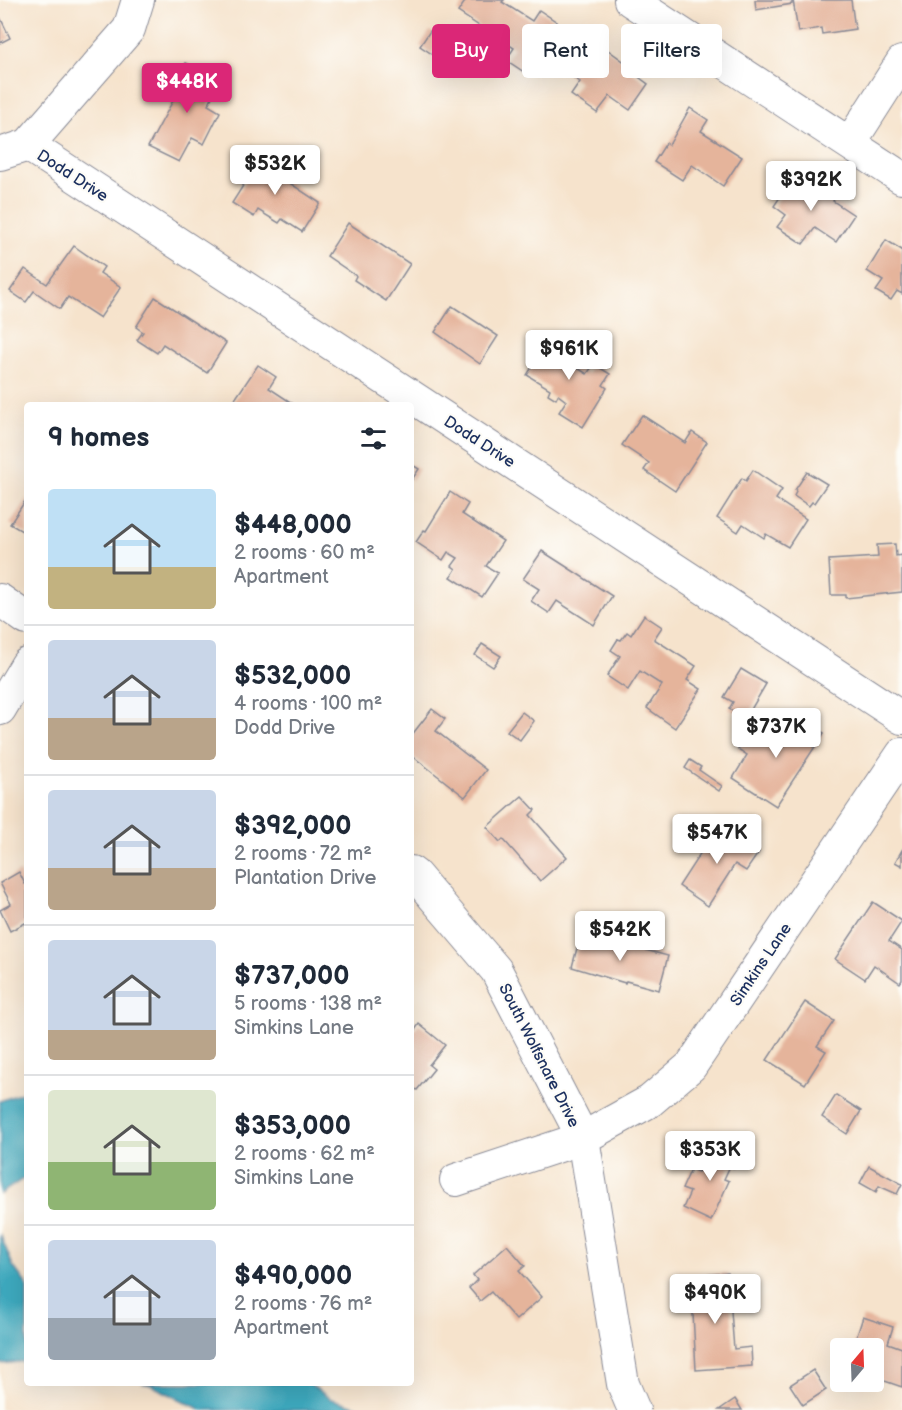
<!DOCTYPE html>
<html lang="en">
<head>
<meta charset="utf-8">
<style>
	body { margin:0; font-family:"Balsamiq Sans",sans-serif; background:#f6f6f7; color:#1f2937; height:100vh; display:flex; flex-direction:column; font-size:22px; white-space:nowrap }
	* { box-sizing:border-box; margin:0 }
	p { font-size:20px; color:#747a83 }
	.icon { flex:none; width:33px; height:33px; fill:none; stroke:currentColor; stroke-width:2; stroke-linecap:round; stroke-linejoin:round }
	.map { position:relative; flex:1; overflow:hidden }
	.panel { position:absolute; left:24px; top:402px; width:390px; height:984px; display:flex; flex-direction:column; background:#fff; border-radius:6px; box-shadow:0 6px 24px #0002 }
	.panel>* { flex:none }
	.hud { position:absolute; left:432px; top:24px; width:380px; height:54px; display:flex; gap:12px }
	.needle { width:39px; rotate:19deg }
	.controls { position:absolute; left:830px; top:1338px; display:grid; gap:12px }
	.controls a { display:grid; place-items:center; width:54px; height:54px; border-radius:6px; background:#fff; box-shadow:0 6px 24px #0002; font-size:30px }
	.price { position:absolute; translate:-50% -51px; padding:0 14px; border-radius:6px; background:#fff; color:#222; font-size:20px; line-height:39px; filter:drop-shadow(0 2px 3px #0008) }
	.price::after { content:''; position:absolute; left:50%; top:36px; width:18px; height:14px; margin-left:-9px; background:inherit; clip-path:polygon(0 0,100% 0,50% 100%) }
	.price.on { background:#db2777; color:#fff }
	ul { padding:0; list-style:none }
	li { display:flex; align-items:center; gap:18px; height:150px; padding:0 24px }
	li+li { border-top:2px solid #e0e1e3 }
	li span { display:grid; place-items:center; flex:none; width:168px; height:120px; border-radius:6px; color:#555 }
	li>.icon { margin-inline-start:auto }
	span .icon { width:72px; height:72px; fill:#fffc; stroke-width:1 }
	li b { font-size:26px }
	h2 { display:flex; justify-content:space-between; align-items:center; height:72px; padding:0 24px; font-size:26px }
	.chip { padding:0 21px; border-radius:6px; background:#fff; box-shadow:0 6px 24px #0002; font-size:21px; line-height:54px }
	.chip.on { background:#db2777; color:#fff }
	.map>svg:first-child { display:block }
	.water { fill:#3da8bd; stroke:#2c6c8e; stroke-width:1.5 }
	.building { fill:#e5b49b }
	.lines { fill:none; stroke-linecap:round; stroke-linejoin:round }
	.minor-casing { stroke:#888995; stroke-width:34 }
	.minor { stroke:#fff; stroke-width:32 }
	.labels { text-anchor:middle; stroke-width:4.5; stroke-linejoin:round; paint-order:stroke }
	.street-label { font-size:16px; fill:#1b2f5e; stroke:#fdfcf7 }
</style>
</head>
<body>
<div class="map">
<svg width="902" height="1410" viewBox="0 0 902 1410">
	<rect width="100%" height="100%" fill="#fdfcf7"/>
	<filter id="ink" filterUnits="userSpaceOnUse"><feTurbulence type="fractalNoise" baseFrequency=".0167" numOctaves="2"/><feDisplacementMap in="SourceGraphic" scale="12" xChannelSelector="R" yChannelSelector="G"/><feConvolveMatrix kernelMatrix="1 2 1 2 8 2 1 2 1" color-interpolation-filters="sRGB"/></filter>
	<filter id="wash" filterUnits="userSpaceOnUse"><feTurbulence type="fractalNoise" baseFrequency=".008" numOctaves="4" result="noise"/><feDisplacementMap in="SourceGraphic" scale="24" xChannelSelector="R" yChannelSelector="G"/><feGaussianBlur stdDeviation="1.35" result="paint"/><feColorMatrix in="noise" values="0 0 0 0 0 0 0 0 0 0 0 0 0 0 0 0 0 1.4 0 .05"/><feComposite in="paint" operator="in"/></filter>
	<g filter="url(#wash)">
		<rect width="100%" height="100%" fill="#f6e3cc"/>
		<!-- water -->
		<g class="water">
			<polygon points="27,1091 27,1176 0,1194 0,1101"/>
			<polygon points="0,1234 13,1266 27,1285 27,1361 0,1364"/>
			<polygon points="142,1383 308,1383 331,1399 369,1410 202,1410 151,1385"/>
		</g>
		<g id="blocks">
			<!-- building -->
			<g class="building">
				<polygon points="466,0 504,0 502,2 532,21 539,10 557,22 524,72 506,60 514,48 497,37 489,49 471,38 479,26 458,12"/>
				<polygon points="755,0 792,0 792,4 756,10"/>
				<polygon points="793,0 851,0 855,29 822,34 821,28 798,32"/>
				<polygon points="0,17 10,38 0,43"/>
				<polygon points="430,31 442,38 432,54 420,46"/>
				<polygon points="577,40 588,49 591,45 601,52 604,47 630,66 628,69 648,84 630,110 610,96 597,113 571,95 580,82 558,67"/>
				<polygon points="186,63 220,81 208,105 220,112 204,144 192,138 179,162 148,147 176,95 170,92"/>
				<polygon points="690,108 708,120 701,131 742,157 723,186 692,165 682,180 654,162 666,143 669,145"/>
				<polygon points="269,153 286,164 279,176 320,203 302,232 282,219 279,223 258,210 254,217 232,203 258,162 261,164"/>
				<polygon points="794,176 805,184 808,179 812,181 835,197 833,201 854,215 836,242 815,228 803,244 777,227 786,215 774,206"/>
				<polygon points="348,223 410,264 386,301 354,280 356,276 327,256"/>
				<polygon points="886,240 902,250 902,294 897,291 891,300 876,291 883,281 867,271"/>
				<polygon points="74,246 104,267 100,273 121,287 100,318 68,297 60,309 34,291 26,302 10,291 25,269 47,284"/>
				<polygon points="155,297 226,343 207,373 163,344 157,353 137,340 143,332 136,327"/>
				<polygon points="452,306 498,336 480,364 435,332"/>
				<polygon points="552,336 575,351 568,362 587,374 594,364 610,374 603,385 607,388 583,427 559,412 566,401 558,395 556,399 548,394 550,389 527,375"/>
				<polygon points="258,365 276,377 269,388 295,405 231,405"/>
				<polygon points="642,415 685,443 692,432 707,442 675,491 644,470 649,463 622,445"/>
				<polygon points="411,464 419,469 411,481"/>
				<polygon points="753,470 782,490 776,499 806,519 788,547 766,534 764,538 743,524 738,532 717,518 742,478 746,481"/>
				<polygon points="807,472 827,484 814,503 812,502 809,506 794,496 796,492 795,490"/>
				<polygon points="450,492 468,504 462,514 503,541 486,566 498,573 482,597 451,577 456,569 452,566 458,558 448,552 443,560 416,542 424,530 426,531"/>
				<polygon points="27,498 27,534 10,524"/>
				<polygon points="895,544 896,556 902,555 902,592 846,598 846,595 831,595 829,560 878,557 877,545"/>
				<polygon points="542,551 612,596 594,625 557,601 549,613 531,601 539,589 523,579"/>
				<polygon points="644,615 662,627 654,639 696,666 687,680 701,689 675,728 647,708 662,685 640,671 628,690 607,676 620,656 611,650 618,639 621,640 627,632 631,635"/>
				<polygon points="482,644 501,656 493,667 475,655"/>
				<polygon points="741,669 766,684 749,713 746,711 743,717 729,709 733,702 724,697"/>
				<polygon points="432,709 445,719 436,731 486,770 465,797 411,755 411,736"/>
				<polygon points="522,712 534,721 520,740 507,731"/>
				<polygon points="794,714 824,733 776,806 733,778 747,755 738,749 752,728 777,744"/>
				<polygon points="690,760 701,767 699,770 722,786 719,791 685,768"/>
				<polygon points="522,796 535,810 530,815 567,857 540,881 503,839 500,842 487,827"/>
				<polygon points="718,826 759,852 746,871 735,864 708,906 679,886"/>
				<polygon points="902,850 902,866 895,862"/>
				<polygon points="19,872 25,884 27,882 27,927 25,923 10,931 0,910 11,904 0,883"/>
				<polygon points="873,902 902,921 889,941 902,950 902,980 900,983 874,965 865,979 835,959"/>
				<polygon points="581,933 668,956 659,990 626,981 625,983 572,967"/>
				<polygon points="805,1002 834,1021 817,1046 826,1051 805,1084 767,1060"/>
				<polygon points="419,1024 445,1045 429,1065 434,1069 417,1090 414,1088 411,1092 411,1027 415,1030"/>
				<polygon points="836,1095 861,1111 847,1134 822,1117"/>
				<polygon points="718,1143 741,1153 734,1168 730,1166 724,1179 729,1181 711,1221 683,1208 690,1192 682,1189 691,1169 698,1172 706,1154 712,1156"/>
				<polygon points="869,1166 902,1184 897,1194 879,1186 876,1192 860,1183"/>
				<polygon points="507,1245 525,1266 519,1271 542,1297 516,1320 491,1292 480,1301 469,1288 477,1280 473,1275"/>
				<polygon points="728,1273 734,1349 751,1347 752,1366 696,1370 691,1276"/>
				<polygon points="863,1317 893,1327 888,1343 902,1348 902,1387 873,1377 873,1348 853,1348"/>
				<polygon points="813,1370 826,1390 803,1405 790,1385"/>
				<polygon points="735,1399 742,1410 719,1410"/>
			</g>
		</g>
	</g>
	<g filter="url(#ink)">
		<use href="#blocks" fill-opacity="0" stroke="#888995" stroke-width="1.5"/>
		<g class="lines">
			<!-- minor casing -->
			<g class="minor-casing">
				<g id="minor">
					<polyline points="630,0 902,178"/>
					<polyline points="850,143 902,62"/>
					<polyline points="28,145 902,718"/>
					<polyline points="0,154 28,145 129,29 138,0"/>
					<polyline points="0,600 27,619"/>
					<polyline points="0,709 27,664"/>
					<polyline points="411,872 415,875 496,970 583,1138 623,1384 634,1410"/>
					<polyline points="456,1180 583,1138 650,1101 691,1066 902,754"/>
				</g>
			</g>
			<!-- minor -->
			<use href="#minor" class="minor"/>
		</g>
	</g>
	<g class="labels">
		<!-- street labels -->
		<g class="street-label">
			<text transform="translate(73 175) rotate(33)" y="6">Dodd Drive</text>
			<text transform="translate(480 441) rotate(33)" y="6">Dodd Drive</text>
			<text transform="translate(760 964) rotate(-56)" y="6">Simkins Lane</text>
			<text transform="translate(540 1055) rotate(63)" y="6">South Wolfsnare Drive</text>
		</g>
	</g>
</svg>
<div class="controls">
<a><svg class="needle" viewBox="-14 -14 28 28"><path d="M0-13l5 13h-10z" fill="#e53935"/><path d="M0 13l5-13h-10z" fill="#747a83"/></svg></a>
</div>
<b class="price on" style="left:187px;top:114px">$448K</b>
<b class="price" style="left:275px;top:196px">$532K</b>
<b class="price" style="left:811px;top:212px">$392K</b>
<b class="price" style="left:569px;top:381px">$961K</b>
<b class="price" style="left:776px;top:759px">$737K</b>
<b class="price" style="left:717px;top:865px">$547K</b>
<b class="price" style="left:620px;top:962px">$542K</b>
<b class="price" style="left:710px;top:1182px">$353K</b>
<b class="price" style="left:715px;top:1325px">$490K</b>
<div class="hud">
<a class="chip on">Buy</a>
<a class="chip">Rent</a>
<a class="chip">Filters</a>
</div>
<section class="panel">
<h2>9 homes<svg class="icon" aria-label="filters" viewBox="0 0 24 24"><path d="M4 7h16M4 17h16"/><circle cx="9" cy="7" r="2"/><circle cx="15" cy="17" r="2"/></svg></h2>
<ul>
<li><span style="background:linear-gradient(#bfe0f5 65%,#c2b280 0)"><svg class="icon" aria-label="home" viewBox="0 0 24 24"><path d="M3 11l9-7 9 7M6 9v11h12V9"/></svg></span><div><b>$448,000</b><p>2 rooms · 60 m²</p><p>Apartment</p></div></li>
<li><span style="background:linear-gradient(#c9d6e8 65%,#b9a48a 0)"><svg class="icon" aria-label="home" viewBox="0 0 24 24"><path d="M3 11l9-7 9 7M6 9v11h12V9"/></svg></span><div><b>$532,000</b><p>4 rooms · 100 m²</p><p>Dodd Drive</p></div></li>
<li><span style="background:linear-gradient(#c9d6e8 65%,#b9a48a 0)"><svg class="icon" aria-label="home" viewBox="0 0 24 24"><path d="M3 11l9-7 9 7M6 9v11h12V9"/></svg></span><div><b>$392,000</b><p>2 rooms · 72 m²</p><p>Plantation Drive</p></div></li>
<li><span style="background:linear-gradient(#c9d6e8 75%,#b9a48a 0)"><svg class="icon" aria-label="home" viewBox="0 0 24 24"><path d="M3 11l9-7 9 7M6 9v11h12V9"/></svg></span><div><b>$737,000</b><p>5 rooms · 138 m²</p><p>Simkins Lane</p></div></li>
<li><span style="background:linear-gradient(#dfe7d0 60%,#8fb573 0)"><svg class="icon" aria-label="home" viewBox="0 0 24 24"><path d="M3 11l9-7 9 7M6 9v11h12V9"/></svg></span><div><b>$353,000</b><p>2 rooms · 62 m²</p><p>Simkins Lane</p></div></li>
<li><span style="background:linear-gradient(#c9d6e8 65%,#9aa5b1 0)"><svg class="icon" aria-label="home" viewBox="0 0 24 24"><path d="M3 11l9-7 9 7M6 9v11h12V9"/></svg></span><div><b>$490,000</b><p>2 rooms · 76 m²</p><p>Apartment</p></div></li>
</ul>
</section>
</div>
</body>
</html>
